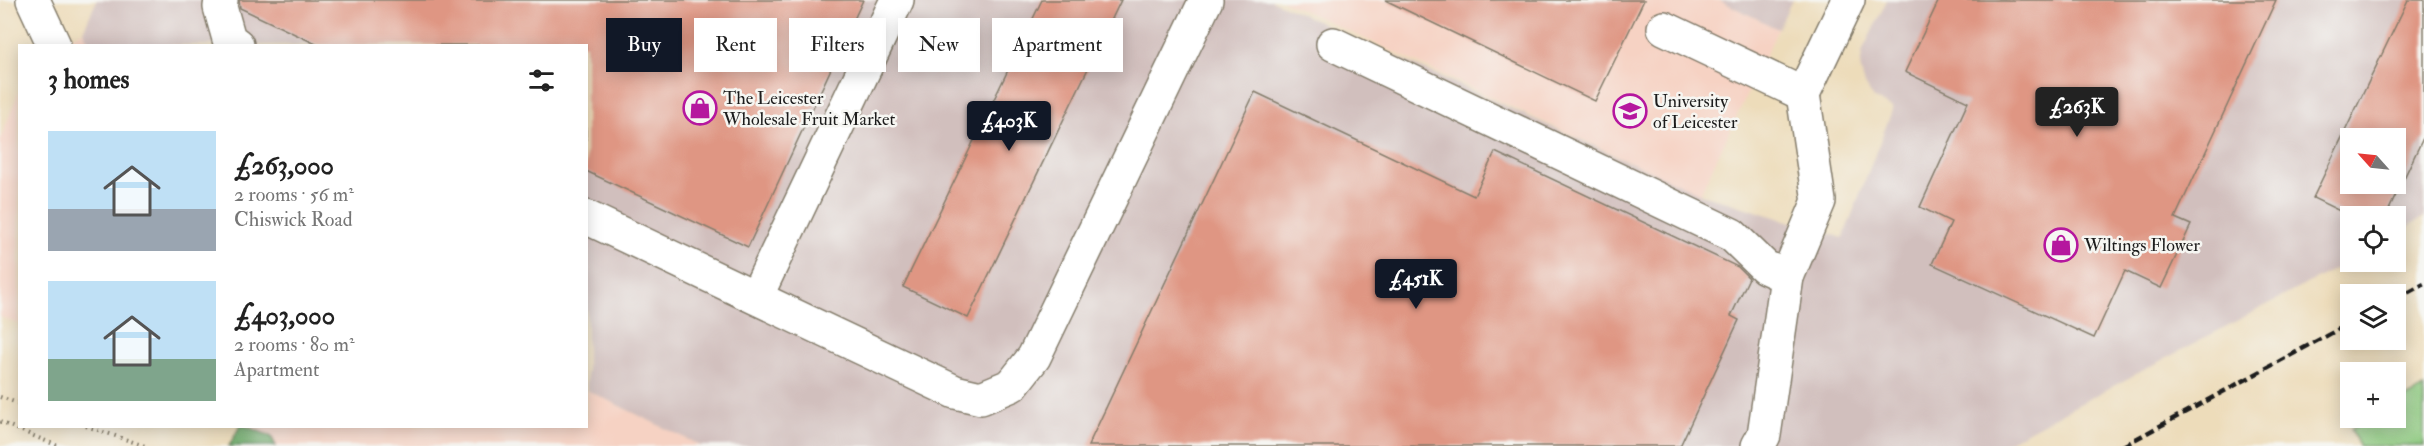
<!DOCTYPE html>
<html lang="en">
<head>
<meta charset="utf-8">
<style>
	body { margin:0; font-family:"IM FELL Double Pica",serif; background:#f2f2f2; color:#222; height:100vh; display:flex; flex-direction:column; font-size:22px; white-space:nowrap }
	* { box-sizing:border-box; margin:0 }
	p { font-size:20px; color:#767676 }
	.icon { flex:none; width:33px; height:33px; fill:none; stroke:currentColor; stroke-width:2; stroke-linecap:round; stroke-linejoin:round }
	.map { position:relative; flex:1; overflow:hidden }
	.panel { position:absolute; left:18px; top:44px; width:570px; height:384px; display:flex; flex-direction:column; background:#fff; border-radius:0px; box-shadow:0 3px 15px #0003 }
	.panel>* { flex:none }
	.hud { position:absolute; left:606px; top:18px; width:570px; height:54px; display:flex; gap:12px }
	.needle { width:39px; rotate:297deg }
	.buttons { position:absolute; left:2340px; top:128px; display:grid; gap:12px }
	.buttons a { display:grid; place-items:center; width:66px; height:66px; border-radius:0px; background:#fff; box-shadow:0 3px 15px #0003; font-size:30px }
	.price { position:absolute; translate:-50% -51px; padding:0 14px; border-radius:6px; background:#111827; color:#fff; font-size:20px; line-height:39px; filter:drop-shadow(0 2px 3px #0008) }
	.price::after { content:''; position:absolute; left:50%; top:36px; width:18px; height:14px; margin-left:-9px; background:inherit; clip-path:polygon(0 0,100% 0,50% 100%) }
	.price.active { background:#222; color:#fff }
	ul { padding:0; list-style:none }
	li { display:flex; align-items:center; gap:18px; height:150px; padding:0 30px }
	li span { display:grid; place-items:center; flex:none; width:168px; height:120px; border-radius:0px; color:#555 }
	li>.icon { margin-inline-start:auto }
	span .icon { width:72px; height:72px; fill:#fffc; stroke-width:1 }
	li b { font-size:26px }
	h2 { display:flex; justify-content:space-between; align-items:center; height:72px; padding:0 30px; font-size:26px }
	.pill { padding:0 21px; border-radius:0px; background:#fff; box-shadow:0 3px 15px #0003; font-size:21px; line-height:54px }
	.pill.active { background:#111827; color:#fff }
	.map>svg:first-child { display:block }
	.built { fill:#f6d2c3 }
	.industrial { fill:#d1bfbd; fill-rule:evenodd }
	.green { fill:#8bc87d; stroke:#54724c; stroke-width:1.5 }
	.forest { fill:#70ac6c; stroke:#466444; stroke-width:1.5 }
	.building { fill:#df9683; fill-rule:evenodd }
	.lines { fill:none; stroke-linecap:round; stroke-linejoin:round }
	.minor-casing { stroke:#847c6b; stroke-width:36 }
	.path { stroke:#847c6b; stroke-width:4; stroke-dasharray:1.5 4.5; stroke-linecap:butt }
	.minor { stroke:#fff; stroke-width:33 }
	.rail { stroke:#1c1c1c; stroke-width:4.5; stroke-dasharray:9 4.5; stroke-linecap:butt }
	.labels { text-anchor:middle; stroke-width:5; stroke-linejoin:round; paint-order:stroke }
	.poi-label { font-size:18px; fill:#1c1c1c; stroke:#f6f6f2; text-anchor:start }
</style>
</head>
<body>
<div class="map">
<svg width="2424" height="446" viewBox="0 0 2424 446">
	<rect width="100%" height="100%" fill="#f6f6f2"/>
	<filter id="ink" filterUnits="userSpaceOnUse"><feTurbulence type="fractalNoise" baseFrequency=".0167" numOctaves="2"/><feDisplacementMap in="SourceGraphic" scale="12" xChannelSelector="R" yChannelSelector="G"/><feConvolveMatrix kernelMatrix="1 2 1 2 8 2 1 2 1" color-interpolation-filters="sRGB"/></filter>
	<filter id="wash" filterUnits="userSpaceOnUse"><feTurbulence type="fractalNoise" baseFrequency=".008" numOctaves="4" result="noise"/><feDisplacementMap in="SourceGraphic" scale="24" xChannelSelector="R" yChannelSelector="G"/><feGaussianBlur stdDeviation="1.35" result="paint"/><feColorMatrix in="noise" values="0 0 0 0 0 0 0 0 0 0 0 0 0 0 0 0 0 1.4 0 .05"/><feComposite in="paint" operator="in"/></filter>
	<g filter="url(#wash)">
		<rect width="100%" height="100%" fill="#eddcba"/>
		<!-- built -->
		<g class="built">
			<polygon points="1281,0 1719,0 1778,29 1700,194"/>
			<polygon points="83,31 90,45 54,45"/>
			<polygon points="19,91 19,324 0,317 0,140"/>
			<polygon points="587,390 701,446 276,446 271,436 246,426 586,426"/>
		</g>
		<!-- industrial -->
		<g class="industrial">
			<path d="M97 0H1271L1701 194 1843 238 1893 108 1874 99 1864 83 1860 66 1863 50 1887 0H2424V217L2396 234V216H2350V261L2000 446H701L587 390 586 45H90L83 31ZM2350 138H2396V183H2350Z"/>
			<polygon points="1719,0 1792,0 1778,29"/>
		</g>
		<!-- green -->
		<polygon class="green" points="2424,388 2424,446 2359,446 2351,429 2373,417 2396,417 2396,404"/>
		<!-- forest -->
		<polygon class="forest" points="240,426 246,426 271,436 276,446 229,446"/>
		<g id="blocks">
			<!-- building -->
			<g class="building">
				<polygon points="239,0 863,0 748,247 586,171 586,45 318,45 240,8"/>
				<polygon points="1042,0 1121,0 968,318 903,287"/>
				<polygon points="1385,0 1644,0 1595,101"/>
				<polygon points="1939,0 2276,0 2175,218 2191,225 2161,288 2125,271 2094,338 1932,264 1951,222 1920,207 1968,102 1905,72"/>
				<path d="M2408 0H2424V136L2386 216H2350L2313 198ZM2350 138H2396V183H2350Z"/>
				<polygon points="1255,92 1474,196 1495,152 1738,267 1749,278 1731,316 1739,320 1680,446 1088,446"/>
			</g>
		</g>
	</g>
	<g filter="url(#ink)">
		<use href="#blocks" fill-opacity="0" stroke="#847c6b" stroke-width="1.5"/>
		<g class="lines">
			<!-- minor casing -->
			<g class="minor-casing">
				<g id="minor">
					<polyline points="33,0 54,45"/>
					<polyline points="221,0 220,7 229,39 237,45"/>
					<polyline points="1664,28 1803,94"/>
					<polyline points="1333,44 1732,235 1765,267 1787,277"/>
					<polyline points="1803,94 1848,0"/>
					<polyline points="586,217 955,392 981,398 1012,385 1034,357 1206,0"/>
					<polyline points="756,297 897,0"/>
					<polyline points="1758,446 1764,435 1787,277 1819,201 1803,94"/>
				</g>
			</g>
			<!-- path -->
			<g class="path">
				<polyline points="0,397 20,404"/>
				<polyline points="0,422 58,446"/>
				<polyline points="86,426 145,446"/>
			</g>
			<!-- minor -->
			<use href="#minor" class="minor"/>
			<!-- rail -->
			<g class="rail">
				<polyline points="2396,299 2424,284"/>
				<polyline points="2123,446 2350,323"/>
			</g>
		</g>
	</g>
	<!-- icons -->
	<defs>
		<g id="shop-ring" transform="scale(1.725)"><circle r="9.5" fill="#f6f6f2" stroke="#b5179e" stroke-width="1.5"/><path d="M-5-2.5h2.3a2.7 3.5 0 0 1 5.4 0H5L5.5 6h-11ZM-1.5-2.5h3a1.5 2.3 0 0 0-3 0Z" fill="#b5179e"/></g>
		<g id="university-ring" transform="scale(1.725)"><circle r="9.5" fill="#f6f6f2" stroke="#b5179e" stroke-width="1.5"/><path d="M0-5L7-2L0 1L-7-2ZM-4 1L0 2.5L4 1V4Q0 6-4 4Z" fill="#b5179e"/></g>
	</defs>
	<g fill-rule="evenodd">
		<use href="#shop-ring" x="700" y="108"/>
		<use href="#university-ring" x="1630" y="111"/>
		<use href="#shop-ring" x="2061" y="245"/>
	</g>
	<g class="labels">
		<!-- poi labels -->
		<g class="poi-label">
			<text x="723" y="104">The Leicester<tspan x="723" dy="21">Wholesale Fruit Market</tspan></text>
			<text x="1653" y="107">University<tspan x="1653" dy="21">of Leicester</tspan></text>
			<text x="2084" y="251">Wiltings Flower</text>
		</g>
	</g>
</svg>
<div class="buttons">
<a><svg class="needle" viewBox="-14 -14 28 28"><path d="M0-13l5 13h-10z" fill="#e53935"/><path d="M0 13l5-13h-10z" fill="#767676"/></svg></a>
<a><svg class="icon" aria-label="locate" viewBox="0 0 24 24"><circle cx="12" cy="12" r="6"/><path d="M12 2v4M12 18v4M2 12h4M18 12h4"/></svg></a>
<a><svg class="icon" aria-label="layers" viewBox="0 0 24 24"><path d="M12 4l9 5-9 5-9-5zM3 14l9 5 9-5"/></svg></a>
<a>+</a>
</div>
<b class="price active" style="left:2077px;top:138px">£263K</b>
<b class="price" style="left:1009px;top:152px">£403K</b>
<b class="price" style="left:1416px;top:310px">£451K</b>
<div class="hud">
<a class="pill active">Buy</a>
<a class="pill">Rent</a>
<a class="pill">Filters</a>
<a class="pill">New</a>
<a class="pill">Apartment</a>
</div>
<section class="panel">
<h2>3 homes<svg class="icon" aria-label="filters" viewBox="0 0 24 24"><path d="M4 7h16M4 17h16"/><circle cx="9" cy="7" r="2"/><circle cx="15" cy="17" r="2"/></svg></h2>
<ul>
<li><span style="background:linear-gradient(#bfe0f5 65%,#9aa5b1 0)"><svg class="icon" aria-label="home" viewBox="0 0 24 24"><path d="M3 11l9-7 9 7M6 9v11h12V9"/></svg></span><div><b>£263,000</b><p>2 rooms · 56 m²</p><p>Chiswick Road</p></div></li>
<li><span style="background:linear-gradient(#bfe0f5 65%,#7fa58c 0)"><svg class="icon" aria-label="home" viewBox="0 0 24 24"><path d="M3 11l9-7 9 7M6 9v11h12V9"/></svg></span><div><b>£403,000</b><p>2 rooms · 80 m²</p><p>Apartment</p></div></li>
</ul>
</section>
</div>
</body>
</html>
